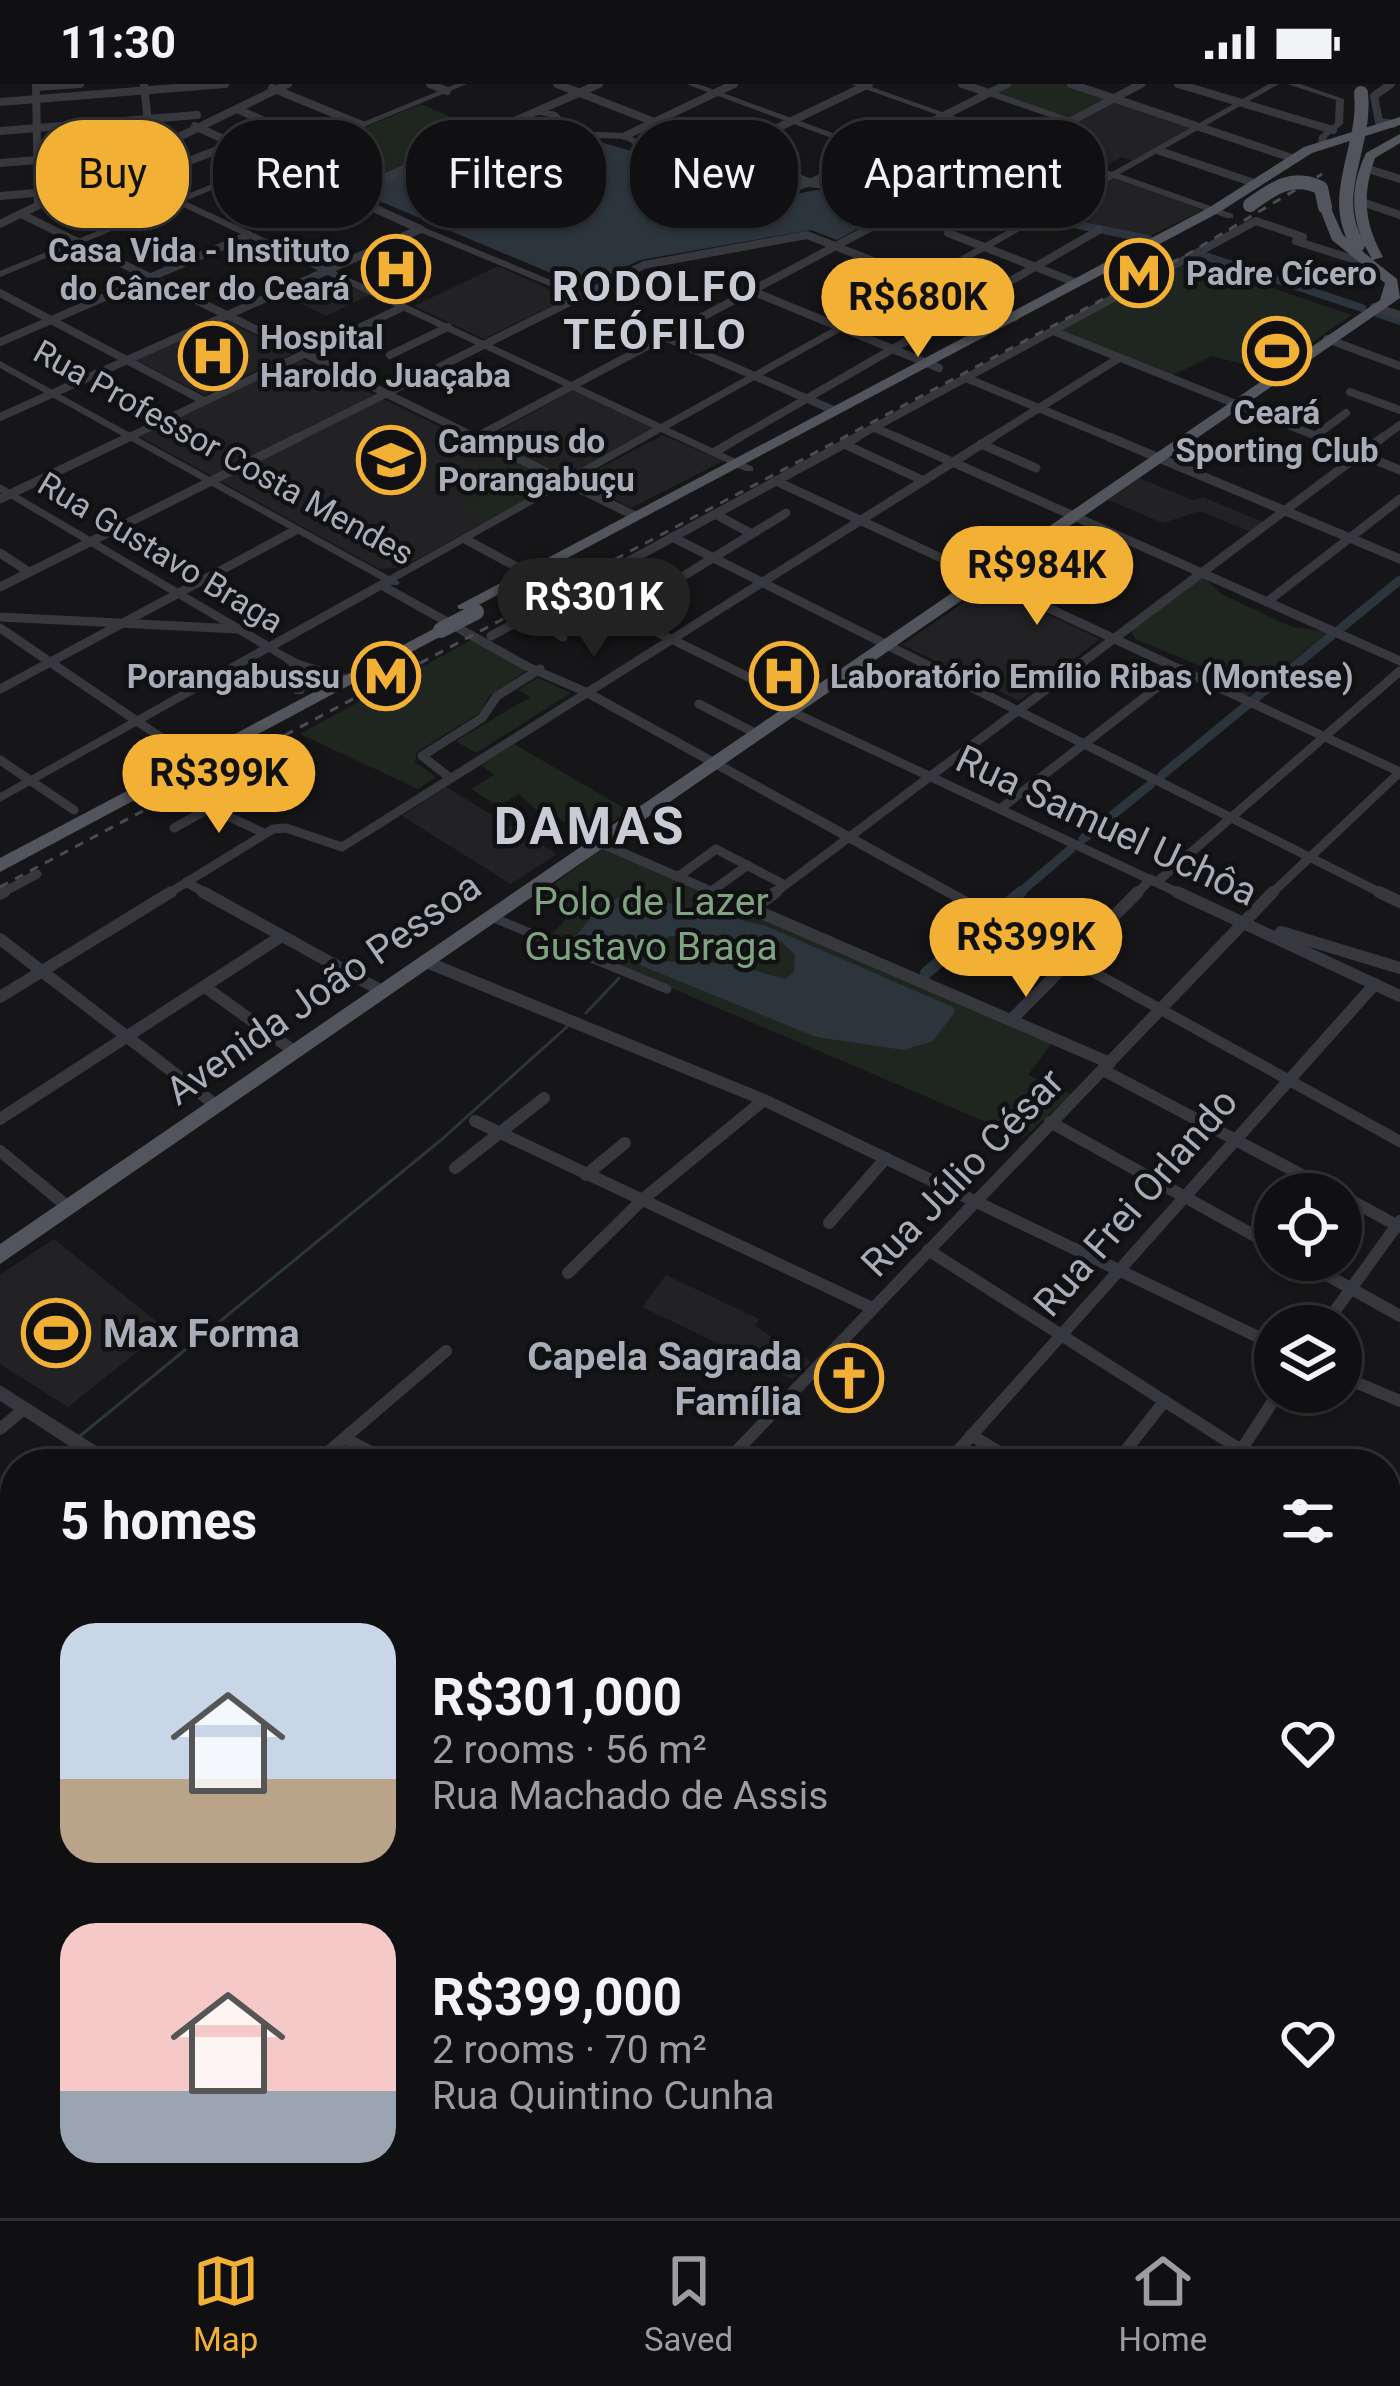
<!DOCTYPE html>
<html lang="en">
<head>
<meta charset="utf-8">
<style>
	body { margin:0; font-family:Roboto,sans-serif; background:#19191b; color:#f1f3f6; height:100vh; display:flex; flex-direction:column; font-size:45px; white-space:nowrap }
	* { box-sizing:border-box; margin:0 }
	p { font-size:39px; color:#9c9d9f }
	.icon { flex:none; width:66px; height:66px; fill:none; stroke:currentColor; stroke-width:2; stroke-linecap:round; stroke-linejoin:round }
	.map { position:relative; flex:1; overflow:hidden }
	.sheet { position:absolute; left:0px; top:1365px; width:1401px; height:771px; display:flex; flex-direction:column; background:#101012; border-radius:48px 48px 0 0; box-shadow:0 3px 9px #0004,0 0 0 3px #303032 }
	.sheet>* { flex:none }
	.top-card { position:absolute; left:36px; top:36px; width:1329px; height:108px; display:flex; gap:24px }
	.fabs { position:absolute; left:1254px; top:1089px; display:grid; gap:24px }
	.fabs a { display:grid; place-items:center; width:108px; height:108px; border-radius:50%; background:#101012; box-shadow:0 3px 9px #0004,0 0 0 3px #303032; font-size:60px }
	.price { position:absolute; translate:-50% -102px; padding:0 27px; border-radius:42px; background:#f2b134; color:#111; font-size:39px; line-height:78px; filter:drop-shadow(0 3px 6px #0008) }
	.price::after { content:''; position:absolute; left:50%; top:72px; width:36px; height:27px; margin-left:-18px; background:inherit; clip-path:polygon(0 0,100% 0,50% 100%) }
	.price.on { background:#222; color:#fff }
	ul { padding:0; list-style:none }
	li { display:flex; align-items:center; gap:36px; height:300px; padding:0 60px }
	li span { display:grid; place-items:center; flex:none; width:336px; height:240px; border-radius:36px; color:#555 }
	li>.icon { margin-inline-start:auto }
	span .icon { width:144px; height:144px; fill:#fffc; stroke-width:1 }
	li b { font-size:51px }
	h2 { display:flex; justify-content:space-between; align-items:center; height:144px; padding:0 60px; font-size:51px }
	.pill { padding:0 42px; border-radius:48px; background:#101012; box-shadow:0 3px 9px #0004,0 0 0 3px #303032; font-size:42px; line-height:108px }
	.pill.on { background:#f2b134; color:#111 }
	.status { display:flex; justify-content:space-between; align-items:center; height:84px; padding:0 60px; background:#101012; direction:ltr }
	.status svg { height:33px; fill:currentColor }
	.tabs { display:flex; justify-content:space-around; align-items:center; height:168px; border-top:3px solid #303032; background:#101012; font-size:33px; color:#9c9d9f }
	.tabs a { display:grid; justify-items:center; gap:6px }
	.tabs .on { color:#f2b134 }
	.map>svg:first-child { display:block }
	.built { fill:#222225 }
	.green { fill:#1e261f }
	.water { fill:#2c353c; fill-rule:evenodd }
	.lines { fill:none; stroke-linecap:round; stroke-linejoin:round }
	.stream { stroke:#2c353c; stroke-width:3 }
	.canal-far2 { stroke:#2c353c; stroke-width:8 }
	.canal-far1 { stroke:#2c353c; stroke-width:9 }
	.canal { stroke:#2c353c; stroke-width:12 }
	.pedestrian-far1 { stroke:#37383d; stroke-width:6 }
	.pedestrian { stroke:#37383d; stroke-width:9 }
	.minor-far3 { stroke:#37383d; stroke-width:8 }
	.minor-far2 { stroke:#37383d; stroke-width:9 }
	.minor-far1 { stroke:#37383d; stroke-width:12 }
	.minor { stroke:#37383d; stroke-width:15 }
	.tertiary { fill:#37383d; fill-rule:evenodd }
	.primary { fill:#53555c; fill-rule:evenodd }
	.rail { stroke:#4a4c52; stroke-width:3; stroke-dasharray:9 8; stroke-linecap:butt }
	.primary-bridge-far1 { stroke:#53555c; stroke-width:14 }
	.primary-bridge { stroke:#53555c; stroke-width:16 }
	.labels { text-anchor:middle; stroke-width:9; stroke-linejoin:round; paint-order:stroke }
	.far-poi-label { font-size:33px; font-weight:bold; fill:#a8adb8; stroke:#111113; text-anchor:start }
	.far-street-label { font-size:33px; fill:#a8adb8; stroke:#111113 }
	.street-label { font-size:39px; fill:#a8adb8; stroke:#111113 }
	.park-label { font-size:39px; fill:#7fa381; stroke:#111113 }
	.poi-label { font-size:39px; font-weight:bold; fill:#a8adb8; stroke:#111113; text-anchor:start }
	.far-district-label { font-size:42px; font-weight:bold; letter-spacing:3px; fill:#c9ccd4; stroke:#111113 }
	.district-label { font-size:51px; font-weight:bold; letter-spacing:3px; fill:#c9ccd4; stroke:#111113 }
</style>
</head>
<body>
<div class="status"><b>11:30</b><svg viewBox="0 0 49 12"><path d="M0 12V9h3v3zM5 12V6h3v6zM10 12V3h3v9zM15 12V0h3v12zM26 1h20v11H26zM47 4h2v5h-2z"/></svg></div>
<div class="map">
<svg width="1400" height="2134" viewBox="0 0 1400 2134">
	<rect width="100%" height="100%" fill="#161618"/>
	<!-- built -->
	<g class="built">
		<polygon points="1114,18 1191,44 1132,77 1121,73 1102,84 1037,61"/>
		<polygon points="1112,93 1200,125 1201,127 1150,152 1049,130"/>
		<polygon points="498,182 568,214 484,255 414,222"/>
		<polygon points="332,193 370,211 326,232 302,220 310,216 297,209"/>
		<polygon points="223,235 292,270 204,311 134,275"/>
		<polygon points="302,275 475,360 577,304 658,343 401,484 379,485 139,352"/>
		<polygon points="663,351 723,377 631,424 579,395"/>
		<polygon points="1139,394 1193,416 1203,413 1263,438 1250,448 1200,427 1163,439 1108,416"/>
		<polygon points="987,502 1100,555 1019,617 902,561"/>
		<polygon points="446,703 557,770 511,800 402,732"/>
		<polygon points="54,1155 166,1245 68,1323 0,1280 0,1191"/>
		<polygon points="666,1191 759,1235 755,1242 811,1278 792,1295 642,1223"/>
	</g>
	<!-- green -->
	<g class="green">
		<polygon points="1013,0 1064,0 1110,16 1064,38 990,11"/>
		<polygon points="421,20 484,47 337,110 343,115 303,133 228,100"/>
		<polygon points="1192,177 1352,231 1305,263 1297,259 1258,284 1212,272 1173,291 1060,247"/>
		<polygon points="518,378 561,400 489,439 461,423 518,392 505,385"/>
		<polygon points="1203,493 1223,511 1292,543 1329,548 1246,613 1231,606 1230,594 1135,555 1131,546"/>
		<polygon points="473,555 526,587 489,612 481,628 417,668 415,678 436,693 418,705 300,650"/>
		<polygon points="538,594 571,609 476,669 456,657 530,613 518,606"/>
		<polygon points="514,660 629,727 589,753 552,730 545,734 519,710 498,722 471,705 494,691 481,681"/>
		<polygon points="604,763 1052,959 1028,991 1072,1010 1023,1054 549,852 572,830 536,813"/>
	</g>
	<!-- water -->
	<g class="water">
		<polygon points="537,40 698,86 762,117 816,106 908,117 837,156 811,146 640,176 584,203 365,111 366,105 518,41"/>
		<path d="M627 809 766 842 955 924 954 929 933 957 904 966 816 953 574 854 598 825ZM671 852 735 861 781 857 795 871 794 888 785 895 729 879 654 877 656 858Z"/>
	</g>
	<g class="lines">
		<!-- stream -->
		<g class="stream">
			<polyline points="586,929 619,894"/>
			<polyline points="80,1352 441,1056 569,941"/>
		</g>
		<!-- canal-far2 -->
		<g class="canal-far2">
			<polyline points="901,121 989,123 1148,155"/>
			<polyline points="1202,171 1362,224"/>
			<polyline points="1379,230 1400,237"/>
		</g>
		<!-- canal-far1 -->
		<g class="canal-far1">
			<polyline points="1340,545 1400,496"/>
			<polyline points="1162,691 1331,552"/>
			<polyline points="1083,755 1151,700"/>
			<polyline points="1017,811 1071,765"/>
		</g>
		<!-- canal -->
		<g class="canal">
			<polyline points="996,829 1021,808"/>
			<polyline points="926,889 986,837"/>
		</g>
		<!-- pedestrian-far1 -->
		<g class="pedestrian-far1">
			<polyline points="989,9 1070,37"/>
			<polyline points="536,27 555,31 574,50 625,52 658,71 706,78 706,86 770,111 811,99"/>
			<polyline points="420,145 579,211"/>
		</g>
		<!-- pedestrian -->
		<polyline class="pedestrian" points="489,832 667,905"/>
		<!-- minor-far3 -->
		<g class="minor-far3">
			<polyline points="36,0 38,121"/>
			<polyline points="430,0 447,7"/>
			<polyline points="557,0 811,99 920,115"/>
			<polyline points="962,0 989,9"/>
			<polyline points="1071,0 1292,74"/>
			<polyline points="1178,0 1333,46"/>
			<polyline points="1391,0 1374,12 1379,38 1393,40"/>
			<polyline points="144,1 151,67"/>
			<polyline points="36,3 80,0"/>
			<polyline points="272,4 362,41"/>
			<polyline points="0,18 225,0"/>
			<polyline points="237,25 317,60"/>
			<polyline points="195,42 273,78"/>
			<polyline points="0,47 197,31"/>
			<polyline points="625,52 734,0"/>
			<polyline points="1160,67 1254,99"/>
			<polyline points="189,77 233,60"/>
			<polyline points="706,78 869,0"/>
			<polyline points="0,79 109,70"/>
			<polyline points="762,80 783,70"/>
			<polyline points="1365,84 1400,95"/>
			<polyline points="111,86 177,117"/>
			<polyline points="812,98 1007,0"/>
			<polyline points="345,111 599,0"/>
			<polyline points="345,111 420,145"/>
			<polyline points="0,112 35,109"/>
			<polyline points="1362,118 1400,131"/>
			<polyline points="21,130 481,356"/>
			<polyline points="0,140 288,0"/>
			<polyline points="948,149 1077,199"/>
			<polyline points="1296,157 1371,181"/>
			<polyline points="752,207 939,284"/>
			<polyline points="0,209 204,317"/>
			<polyline points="1374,223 1400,231"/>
			<polyline points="1053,247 1326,356"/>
			<polyline points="665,253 833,326"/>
			<polyline points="1327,255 1400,282"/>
			<polyline points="0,258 249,151"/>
			<polyline points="390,271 448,243"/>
			<polyline points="966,294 1116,356"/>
			<polyline points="1350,308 1400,326"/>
			<polyline points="0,333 420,145"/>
			<polyline points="875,344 903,356"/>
			<polyline points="1315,352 1346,329"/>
			<polyline points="476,353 1141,0"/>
			<polyline points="123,356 403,223"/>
			<polyline points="293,356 644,181 807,151 1015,233"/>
			<polyline points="735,356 1099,146"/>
			<polyline points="851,356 1256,137 1303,153 1297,157"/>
			<polyline points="988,356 1119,274"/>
			<polyline points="1379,356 1400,341"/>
		</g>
		<!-- minor-far2 -->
		<g class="minor-far2">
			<polyline points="475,353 633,431"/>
			<polyline points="896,353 1400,577"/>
			<polyline points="1109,353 1400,475"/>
			<polyline points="1319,353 1400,386"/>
			<polyline points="844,360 922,396"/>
			<polyline points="981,360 1036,384"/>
			<polyline points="715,368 740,353"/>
			<polyline points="776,397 1400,688"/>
			<polyline points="0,415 129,353"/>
			<polyline points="715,430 752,450"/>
			<polyline points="672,453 1385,811"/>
			<polyline points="465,455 528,489"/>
			<polyline points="0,469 29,488"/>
			<polyline points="0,503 299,353"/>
			<polyline points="574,507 799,618"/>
			<polyline points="1267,518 1400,415"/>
			<polyline points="528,531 563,553"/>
			<polyline points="620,531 786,429"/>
			<polyline points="0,533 237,545"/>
			<polyline points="0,544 197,678"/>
			<polyline points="491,552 857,353"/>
			<polyline points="0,605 296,446"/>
			<polyline points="699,620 755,649"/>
			<polyline points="788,626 1183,811"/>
			<polyline points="0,676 74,726"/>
			<polyline points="449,693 422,672 482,634 497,612 540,585"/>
			<polyline points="1000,725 1181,585"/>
			<polyline points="174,744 210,724 264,749"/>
			<polyline points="598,758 720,811"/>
			<polyline points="679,792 716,765 783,800"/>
			<polyline points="186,798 209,811"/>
			<polyline points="1157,798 1400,587"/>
			<polyline points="713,806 748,781"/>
			<polyline points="0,810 37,790"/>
			<polyline points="166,811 273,745 286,744 342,763 993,353"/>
			<polyline points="772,811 1383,353"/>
			<polyline points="1135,811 1151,795"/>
			<polyline points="1270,811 1400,688"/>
		</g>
		<!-- minor-far1 -->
		<g class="minor-far1">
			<polyline points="203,808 380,906"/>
			<polyline points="713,808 1110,979"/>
			<polyline points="1177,808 1400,912"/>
			<polyline points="1379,808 1400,818"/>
			<polyline points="0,810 4,808"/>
			<polyline points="754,824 776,808"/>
			<polyline points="1281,848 1400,884"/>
			<polyline points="0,855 217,1022"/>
			<polyline points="424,877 764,1016 1275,1261"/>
			<polyline points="205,903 294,967"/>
			<polyline points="0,913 171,808"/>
			<polyline points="1011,936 1138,808"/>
			<polyline points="1103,986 1338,1110"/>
			<polyline points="0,1035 280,853"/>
			<polyline points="475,1037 872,1224"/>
			<polyline points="1050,1038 1275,1163"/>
			<polyline points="0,1067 68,1123"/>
			<polyline points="455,1084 544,1014"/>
			<polyline points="586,1091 625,1059"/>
			<polyline points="1341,1111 1400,1143"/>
			<polyline points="829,1139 886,1074"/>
			<polyline points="928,1166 1263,1380"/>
			<polyline points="1300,1176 1400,1232"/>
			<polyline points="568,1189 642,1116 764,1016"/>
			<polyline points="1324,1242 1400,1137"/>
			<polyline points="1341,1292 1400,1317"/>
			<polyline points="0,1345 25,1324"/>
			<polyline points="971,1351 1019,1380"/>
			<polyline points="346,1355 395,1380"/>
			<polyline points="314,1380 446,1267"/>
			<polyline points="724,1380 1273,808"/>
			<polyline points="946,1380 1375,900"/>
			<polyline points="1115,1380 1163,1319"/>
			<polyline points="1232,1380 1279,1308"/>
		</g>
		<!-- minor -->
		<g class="minor">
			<polyline points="1386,1451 1400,1432"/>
			<polyline points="1386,1460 1400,1468"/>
			<polyline points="0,1502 15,1489"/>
			<polyline points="0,1642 15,1629"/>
			<polyline points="0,1665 15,1679"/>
			<polyline points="1386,1742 1400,1752"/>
			<polyline points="0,1793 15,1779"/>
			<polyline points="1386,1800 1400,1780"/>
			<polyline points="1386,1929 1400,1941"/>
			<polyline points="0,1962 15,1948"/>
			<polyline points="0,2042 15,2046"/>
			<polyline points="286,2121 334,2134"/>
			<polyline points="432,2121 445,2134"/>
			<polyline points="920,2121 934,2134"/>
			<polyline points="211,2134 220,2121"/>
			<polyline points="503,2134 514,2121"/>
			<polyline points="832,2134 842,2121"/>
			<polyline points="1151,2134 1160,2121"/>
		</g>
		<!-- tertiary -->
		<g class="tertiary">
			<path d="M456 0H467L185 117 661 340 1037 130 686 0H698L1044 126 1106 91 851 0H863L1112 88 1269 0H1279L1120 90 1233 130V134H1227L1114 94 669 344 753 383V387H745L661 348 397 496 400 499 398 501H390L530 579 590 605 1400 1051V1064L582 611 522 585 381 506 277 564 299 576 355 593V599H347L304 586C308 594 308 601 303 610H295L293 607C299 583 288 580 269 568L0 718V709L260 563 0 408V400L269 558 381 496 0 284V277L389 492 653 344 177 120 0 193V187Z"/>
			<polygon points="1287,0 1300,0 1344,15 1343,40 1327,53 1325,62 1318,60 1319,52 1335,39 1336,16"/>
			<polygon points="0,1301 117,1375 120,1380 97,1380 0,1317"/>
			<path d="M1386 2115 1400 2126V2134C1384 2134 1372 2134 1365 2121H1386Z"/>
		</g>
		<!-- primary -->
		<g class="primary">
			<polygon points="1400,33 1400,41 1312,69 1218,129 471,525 459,525 457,522 1210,123 1304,63"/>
			<path d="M1400 50V59L1375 74C1362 111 1364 139 1383 173L1373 176 1397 195 1400 214 0 1180V1160L1380 216 1385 199 1332 156 1319 123 1329 120 1343 151 1372 175C1351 139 1348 107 1366 69Z"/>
			<polygon points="441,541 449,546 447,549 0,788 0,774"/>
		</g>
		<!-- rail -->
		<polyline class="rail" points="0,803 1188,170 1322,90"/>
		<!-- primary-bridge-far1 -->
		<g class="primary-bridge-far1">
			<path d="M1250 121C1273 104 1293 90 1321 104L1325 123"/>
			<path d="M1358 161C1327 111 1367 63 1361 9"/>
		</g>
		<!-- primary-bridge -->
		<polyline class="primary-bridge" points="441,546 476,528"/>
	</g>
	<!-- icons -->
	<defs>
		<g id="hospital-ring" transform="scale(3.45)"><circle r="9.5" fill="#111113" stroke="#f2b134" stroke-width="1.5"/><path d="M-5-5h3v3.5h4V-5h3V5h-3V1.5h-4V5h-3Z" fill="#f2b134"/></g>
		<g id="metro-ring" transform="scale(3.45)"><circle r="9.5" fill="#111113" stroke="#f2b134" stroke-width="1.5"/><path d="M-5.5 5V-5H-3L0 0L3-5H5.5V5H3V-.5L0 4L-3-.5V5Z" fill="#f2b134"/></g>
		<g id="stadium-ring" transform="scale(3.45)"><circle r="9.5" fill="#111113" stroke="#f2b134" stroke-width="1.5"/><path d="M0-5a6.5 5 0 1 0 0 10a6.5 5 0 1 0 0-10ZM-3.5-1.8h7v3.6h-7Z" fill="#f2b134"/></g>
		<g id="university-ring" transform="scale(3.45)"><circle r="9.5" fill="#111113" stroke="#f2b134" stroke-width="1.5"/><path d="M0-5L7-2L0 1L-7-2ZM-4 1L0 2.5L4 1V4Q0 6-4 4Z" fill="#f2b134"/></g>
		<g id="church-ring" transform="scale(3.45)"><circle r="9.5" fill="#111113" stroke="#f2b134" stroke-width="1.5"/><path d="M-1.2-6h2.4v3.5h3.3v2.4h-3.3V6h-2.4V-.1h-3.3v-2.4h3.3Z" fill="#f2b134"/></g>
	</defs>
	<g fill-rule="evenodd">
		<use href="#hospital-ring" x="396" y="185"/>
		<use href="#metro-ring" x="1139" y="189"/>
		<use href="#stadium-ring" x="1277" y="267"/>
		<use href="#hospital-ring" x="213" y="272"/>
		<use href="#university-ring" x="391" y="376"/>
		<use href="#metro-ring" x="386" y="592"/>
		<use href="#hospital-ring" x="784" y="592"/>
		<use href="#stadium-ring" x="56" y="1249"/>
		<use href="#church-ring" x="849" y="1294"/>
	</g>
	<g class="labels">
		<!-- far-poi labels -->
		<g class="far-poi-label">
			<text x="350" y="178" text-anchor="end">Casa Vida - Instituto<tspan x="350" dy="38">do Câncer do Ceará</tspan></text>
			<text x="1186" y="201">Padre Cícero</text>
			<text x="260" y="265">Hospital<tspan x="260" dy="38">Haroldo Juaçaba</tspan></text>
			<text x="1277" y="340" text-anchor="middle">Ceará<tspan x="1277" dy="38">Sporting Club</tspan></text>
			<text x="438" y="369">Campus do<tspan x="438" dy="38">Porangabuçu</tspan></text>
			<text x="340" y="604" text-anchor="end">Porangabussu</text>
			<text x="830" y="604">Laboratório Emílio Ribas (Montese)</text>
		</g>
		<!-- far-street labels -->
		<g class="far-street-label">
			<text transform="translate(224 368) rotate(29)" y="12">Rua Professor Costa Mendes</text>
			<text transform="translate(161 468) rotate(31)" y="12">Rua Gustavo Braga</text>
		</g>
		<!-- street labels -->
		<g class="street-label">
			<text transform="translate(1107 741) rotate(25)" y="14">Rua Samuel Uchôa</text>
			<text transform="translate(323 904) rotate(-35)" y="14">Avenida João Pessoa</text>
			<text transform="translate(962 1088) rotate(-46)" y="14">Rua Júlio César</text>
			<text transform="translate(1135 1118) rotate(-49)" y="14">Rua Frei Orlando</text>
		</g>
		<!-- park labels -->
		<g class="park-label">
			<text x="651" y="831">Polo de Lazer<tspan x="651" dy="45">Gustavo Braga</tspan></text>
		</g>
		<!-- poi labels -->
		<g class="poi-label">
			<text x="103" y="1263">Max Forma</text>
			<text x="802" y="1286" text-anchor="end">Capela Sagrada<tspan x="802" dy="45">Família</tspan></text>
		</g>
		<!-- far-district labels -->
		<g class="far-district-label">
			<text x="656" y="217">RODOLFO<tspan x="656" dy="48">TEÓFILO</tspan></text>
		</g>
		<!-- district labels -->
		<g class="district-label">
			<text x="590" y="760">DAMAS</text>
		</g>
	</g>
</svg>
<div class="fabs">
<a><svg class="icon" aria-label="locate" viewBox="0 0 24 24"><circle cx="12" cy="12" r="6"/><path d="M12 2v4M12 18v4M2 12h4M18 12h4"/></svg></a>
<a><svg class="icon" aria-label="layers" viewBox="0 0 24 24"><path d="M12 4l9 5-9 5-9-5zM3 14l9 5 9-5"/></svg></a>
</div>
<b class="price" style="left:918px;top:276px">R$680K</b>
<b class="price" style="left:1037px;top:544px">R$984K</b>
<b class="price on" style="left:594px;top:576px">R$301K</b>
<b class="price" style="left:219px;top:752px">R$399K</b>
<b class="price" style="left:1026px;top:916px">R$399K</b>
<div class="top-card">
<a class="pill on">Buy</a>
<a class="pill">Rent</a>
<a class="pill">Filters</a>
<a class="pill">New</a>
<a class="pill">Apartment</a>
</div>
<section class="sheet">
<h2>5 homes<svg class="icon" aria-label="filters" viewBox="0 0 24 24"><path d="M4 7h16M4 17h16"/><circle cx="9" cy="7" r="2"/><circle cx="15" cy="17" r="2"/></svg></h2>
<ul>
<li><span style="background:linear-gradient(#c9d6e8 65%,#b9a48a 0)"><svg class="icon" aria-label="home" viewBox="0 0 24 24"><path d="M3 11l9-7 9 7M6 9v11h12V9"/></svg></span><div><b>R$301,000</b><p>2 rooms · 56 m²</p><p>Rua Machado de Assis</p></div><svg class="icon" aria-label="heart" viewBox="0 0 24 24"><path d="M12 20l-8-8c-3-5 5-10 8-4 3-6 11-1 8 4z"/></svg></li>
<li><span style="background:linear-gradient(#f6c9c9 70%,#9aa5b1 0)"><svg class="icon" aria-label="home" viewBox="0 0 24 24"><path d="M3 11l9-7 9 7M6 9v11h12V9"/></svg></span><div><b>R$399,000</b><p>2 rooms · 70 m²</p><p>Rua Quintino Cunha</p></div><svg class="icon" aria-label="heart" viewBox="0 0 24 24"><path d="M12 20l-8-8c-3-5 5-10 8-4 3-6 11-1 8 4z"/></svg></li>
</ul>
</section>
</div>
<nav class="tabs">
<a class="on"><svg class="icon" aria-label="map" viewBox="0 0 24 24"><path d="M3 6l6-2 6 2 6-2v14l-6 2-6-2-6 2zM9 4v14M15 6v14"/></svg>Map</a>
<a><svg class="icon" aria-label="saved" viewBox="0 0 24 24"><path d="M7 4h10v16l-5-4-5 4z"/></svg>Saved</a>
<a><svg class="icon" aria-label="home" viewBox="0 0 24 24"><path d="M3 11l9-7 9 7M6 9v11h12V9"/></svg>Home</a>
</nav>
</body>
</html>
